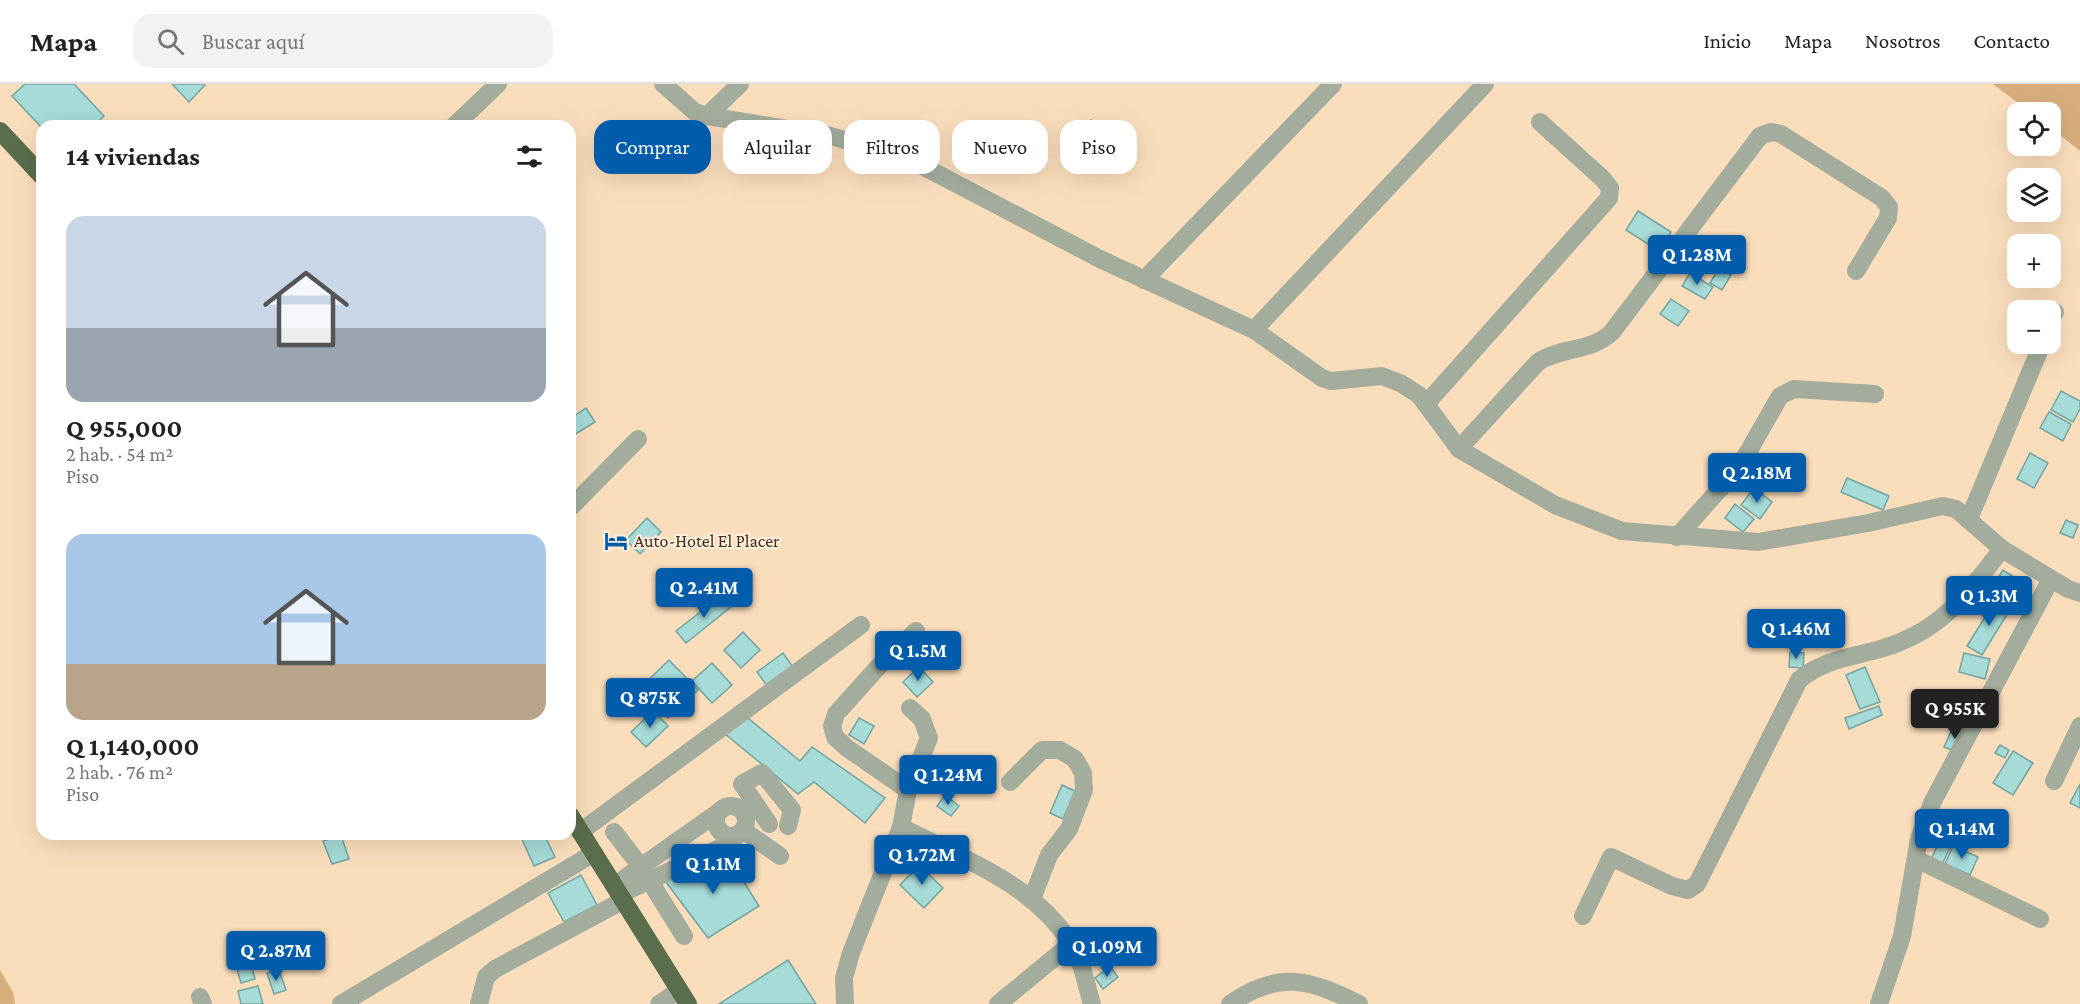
<!DOCTYPE html>
<html lang="es">
<head>
<meta charset="utf-8">
<style>
	body { margin:0; font-family:"Crimson Pro",serif; background:#f2f2f2; color:#202124; height:100vh; display:flex; flex-direction:column; font-size:22px; white-space:nowrap }
	* { box-sizing:border-box; margin:0 }
	p { font-size:20px; color:#757577 }
	.icon { flex:none; width:33px; height:33px; fill:none; stroke:currentColor; stroke-width:2; stroke-linecap:round; stroke-linejoin:round }
	.map { position:relative; flex:1; overflow:hidden }
	.drawer { position:absolute; left:36px; top:36px; width:540px; height:720px; display:flex; flex-direction:column; background:#fff; border-radius:18px; box-shadow:0 6px 24px #0002 }
	.drawer>* { flex:none }
	.top-card { position:absolute; left:594px; top:36px; width:570px; height:54px; display:flex; gap:12px }
	.controls { position:absolute; left:2007px; top:18px; display:grid; gap:12px }
	.controls a { display:grid; place-items:center; width:54px; height:54px; border-radius:12px; background:#fff; box-shadow:0 6px 24px #0002; font-size:30px }
	.price { position:absolute; translate:-50% -51px; padding:0 14px; border-radius:6px; background:#015dab; color:#fff; font-size:20px; line-height:39px; filter:drop-shadow(0 2px 3px #0008) }
	.price::after { content:''; position:absolute; left:50%; top:36px; width:18px; height:14px; margin-left:-9px; background:inherit; clip-path:polygon(0 0,100% 0,50% 100%) }
	.price.current { background:#222; color:#fff }
	ul { padding:0; list-style:none }
	li { display:grid; align-content:center; gap:12px; height:318px; padding:0 30px }
	li span { display:grid; place-items:center; height:186px; border-radius:18px; color:#555 }
	li>.icon { margin-inline-start:auto }
	span .icon { width:108px; height:108px; fill:#fffc; stroke-width:1 }
	li b { font-size:26px }
	h2 { display:flex; justify-content:space-between; align-items:center; height:72px; padding:0 30px; font-size:26px }
	.pill { padding:0 21px; border-radius:18px; background:#fff; box-shadow:0 6px 24px #0002; font-size:21px; line-height:54px }
	.pill.current { background:#015dab; color:#fff }
	header { display:flex; align-items:center; gap:36px; box-sizing:border-box; height:84px; padding:0 30px; background:#fff; border-bottom:2px solid #e0e0e0 }
	header strong { font-size:28px }
	nav { display:flex; gap:33px; margin-inline-start:auto; font-size:21px }
	.search { width:420px; height:54px; background:#f2f2f2; display:flex; align-items:center; gap:15px; box-sizing:border-box; padding:0 21px; border-radius:18px; color:#757577; font-size:22px }
	.map>svg:first-child { display:block }
	.green { fill:#d8af7c }
	.building { fill:#a6dbd8; stroke:#71a4a2; stroke-width:1.5 }
	.lines { fill:none; stroke-linecap:round; stroke-linejoin:round }
	.minor { stroke:#a3ac9d; stroke-width:18 }
	.highway { stroke:#5a6d4d; stroke-width:18 }
	.labels { text-anchor:middle; stroke-width:4.5; stroke-linejoin:round; paint-order:stroke }
	.poi-label { font-size:18px; fill:#3c3123; stroke:#ffedd9; text-anchor:start }
</style>
</head>
<body>
<header>
<strong>Mapa</strong>
<div class="search"><svg class="icon" aria-label="search" viewBox="0 0 24 24"><circle cx="10" cy="10" r="6"/><path d="M15 15l6 6"/></svg>Buscar aquí</div>
<nav><a>Inicio</a><a>Mapa</a><a>Nosotros</a><a>Contacto</a></nav>
</header>
<div class="map">
<svg width="2080" height="920" viewBox="0 0 2080 920">
	<rect width="100%" height="100%" fill="#fadebc"/>
	<!-- green -->
	<g class="green">
		<polygon points="1993,0 2080,0 2080,67 2051,44 2050,28 2030,28"/>
		<polygon points="0,886 13,908 15,920 0,920"/>
	</g>
	<!-- building -->
	<g class="building">
		<polygon points="25,0 74,0 104,32 94,42 42,44 12,12"/>
		<polygon points="172,0 204,0 205,1 189,18"/>
		<polygon points="1091,36 1106,50 1079,79 1064,65"/>
		<polygon points="1638,127 1671,148 1659,167 1626,146"/>
		<polygon points="1719,184 1731,191 1722,206 1710,199"/>
		<polygon points="1690,189 1713,203 1705,215 1682,202"/>
		<polygon points="1671,215 1689,227 1678,242 1660,230"/>
		<polygon points="2061,307 2080,317 2080,325 2073,338 2051,326"/>
		<polygon points="586,324 595,338 574,351 570,344 570,335"/>
		<polygon points="2049,328 2071,340 2063,357 2040,344"/>
		<polygon points="2030,369 2048,379 2034,404 2017,395"/>
		<polygon points="1847,394 1889,412 1883,426 1841,408"/>
		<polygon points="1754,404 1772,418 1760,435 1741,421"/>
		<polygon points="1735,420 1754,435 1743,448 1725,434"/>
		<polygon points="647,434 661,448 640,470 626,456"/>
		<polygon points="2066,436 2078,441 2073,454 2060,449"/>
		<polygon points="2003,486 2019,496 2014,504 1998,494"/>
		<polygon points="2005,504 2019,511 2014,521 2000,513"/>
		<polygon points="723,510 732,522 686,559 676,547"/>
		<polygon points="1996,515 2011,524 1982,571 1967,562"/>
		<polygon points="743,548 760,566 741,584 724,566"/>
		<polygon points="1790,568 1804,569 1803,584 1789,583"/>
		<polygon points="783,569 793,583 767,602 757,588"/>
		<polygon points="1964,569 1990,575 1985,595 1959,588"/>
		<polygon points="669,576 698,606 668,634 639,605"/>
		<polygon points="712,579 732,601 712,619 692,597"/>
		<polygon points="919,583 933,598 917,613 903,598"/>
		<polygon points="1865,583 1880,618 1860,625 1846,591"/>
		<polygon points="1879,622 1882,631 1849,645 1845,634"/>
		<polygon points="1967,624 1979,630 1970,645 1959,639"/>
		<polygon points="653,627 668,642 646,663 631,648"/>
		<polygon points="748,634 800,677 812,663 885,714 865,739 814,698 798,710 724,649"/>
		<polygon points="859,634 874,642 864,660 849,651"/>
		<polygon points="1953,643 1965,649 1957,668 1944,663"/>
		<polygon points="2000,661 2009,666 2005,674 1995,669"/>
		<polygon points="2013,667 2033,679 2013,711 1993,699"/>
		<polygon points="2080,700 2080,724 2070,719"/>
		<polygon points="1062,701 1075,707 1063,735 1050,729"/>
		<polygon points="945,711 959,722 951,732 937,722"/>
		<polygon points="528,750 544,750 555,773 534,782 521,753"/>
		<polygon points="341,751 349,775 332,780 323,757"/>
		<polygon points="1940,756 1951,761 1940,785 1929,780"/>
		<polygon points="1953,762 1978,773 1970,791 1945,780"/>
		<polygon points="732,779 759,822 708,854 666,798 686,780"/>
		<polygon points="919,781 943,804 924,824 900,801"/>
		<polygon points="581,791 597,821 564,838 548,809"/>
		<polygon points="788,876 816,920 719,920"/>
		<polygon points="251,880 255,895 241,899 237,885"/>
		<polygon points="1110,882 1118,893 1103,905 1095,894"/>
		<polygon points="279,886 286,906 274,910 267,889"/>
		<polygon points="258,902 263,920 241,920 238,907"/>
	</g>
	<g class="lines">
		<!-- minor -->
		<g class="minor">
			<polyline points="663,0 695,28 707,32 831,52 911,76 1100,175 1254,246 1322,294 1331,297 1382,292 1402,300 1419,311 1459,365 1555,421 1622,447 1758,458 1868,439 1943,422 1956,425 2002,465 2068,505 2080,509"/>
			<polyline points="707,32 740,0"/>
			<polyline points="454,42 498,0"/>
			<polyline points="1144,196 1333,0"/>
			<polyline points="2050,238 2055,228"/>
			<polyline points="1254,246 1485,0"/>
			<polyline points="1426,320 1609,114 1610,104 1603,95 1540,38"/>
			<path d="M1459 365 1538 278C1560 263 1592 268 1612 248L1760 52 1771 48 1781 50 1882 114 1889 123 1888 134 1856 187"/>
			<polyline points="570,424 638,355"/>
			<polyline points="1969,435 2042,260"/>
			<polyline points="1677,453 1740,382 1780,312 1794,305 1875,310"/>
			<polyline points="2054,697 2080,642"/>
			<polyline points="1010,698 1042,666 1060,666 1075,675 1083,689 1084,706 1069,745 1049,771 1032,815"/>
			<polyline points="908,706 847,664 835,653 832,642 836,630 879,582 916,547"/>
			<circle cx="731" cy="737" r="15"/>
			<polyline points="769,740 742,700 762,689 792,726 788,742"/>
			<path d="M901 743C962 774 1032 799 1071 859 1082 877 1086 900 1092 920"/>
			<polyline points="743,746 780,772"/>
			<polyline points="580,748 861,541"/>
			<polyline points="614,748 641,783 684,852"/>
			<polyline points="1916,775 2040,835"/>
			<polyline points="615,801 720,727"/>
			<polyline points="620,810 720,764 740,749"/>
			<path d="M1583 832 1611 773 1672 802 1688 806 1697 800 1799 596C1829 571 1864 573 1898 559 1948 539 1970 506 2002 465"/>
			<polyline points="200,913 203,920"/>
			<polyline points="341,920 594,769"/>
			<polyline points="479,920 486,893 495,885 624,816"/>
			<polyline points="659,920 679,906"/>
			<polyline points="845,920 844,894 851,869 901,743 908,706 929,654 922,635 910,624"/>
			<polyline points="998,920 1071,860"/>
			<path d="M1230 920C1278 886 1310 895 1359 920"/>
			<polyline points="1879,920 1902,852 1919,755 1932,719 2051,495"/>
		</g>
		<!-- highway -->
		<g class="highway">
			<polyline points="0,47 42,92"/>
			<polyline points="570,731 688,920"/>
		</g>
	</g>
	<!-- icons -->
	<defs>
		<g id="hotel-bare" transform="scale(1.8)"><path d="M-6-4.5h1.5V1H6V5H4.5V3h-9V5H-6ZM-4 0a1.8 1.8 0 1 1 3.6 0ZM.5 0V-2.5h3Q6-2.5 6 0Z" fill="#015dab" stroke="#ffedd9" stroke-width="2.5" paint-order="stroke"/></g>
	</defs>
	<g fill-rule="evenodd">
		<use href="#hotel-bare" x="616" y="457"/>
	</g>
	<g class="labels">
		<!-- poi labels -->
		<g class="poi-label">
			<text x="634" y="463">Auto-Hotel El Placer</text>
		</g>
	</g>
</svg>
<div class="controls">
<a><svg class="icon" aria-label="locate" viewBox="0 0 24 24"><circle cx="12" cy="12" r="6"/><path d="M12 2v4M12 18v4M2 12h4M18 12h4"/></svg></a>
<a><svg class="icon" aria-label="layers" viewBox="0 0 24 24"><path d="M12 4l9 5-9 5-9-5zM3 14l9 5 9-5"/></svg></a>
<a>+</a>
<a>−</a>
</div>
<b class="price" style="left:1697px;top:202px">Q 1.28M</b>
<b class="price" style="left:1757px;top:420px">Q 2.18M</b>
<b class="price" style="left:704px;top:535px">Q 2.41M</b>
<b class="price" style="left:1989px;top:543px">Q 1.3M</b>
<b class="price" style="left:1796px;top:576px">Q 1.46M</b>
<b class="price" style="left:918px;top:598px">Q 1.5M</b>
<b class="price" style="left:650px;top:645px">Q 875K</b>
<b class="price current" style="left:1955px;top:656px">Q 955K</b>
<b class="price" style="left:948px;top:722px">Q 1.24M</b>
<b class="price" style="left:1962px;top:776px">Q 1.14M</b>
<b class="price" style="left:922px;top:802px">Q 1.72M</b>
<b class="price" style="left:713px;top:811px">Q 1.1M</b>
<b class="price" style="left:1107px;top:894px">Q 1.09M</b>
<b class="price" style="left:276px;top:898px">Q 2.87M</b>
<div class="top-card">
<a class="pill current">Comprar</a>
<a class="pill">Alquilar</a>
<a class="pill">Filtros</a>
<a class="pill">Nuevo</a>
<a class="pill">Piso</a>
</div>
<section class="drawer">
<h2>14 viviendas<svg class="icon" aria-label="filters" viewBox="0 0 24 24"><path d="M4 7h16M4 17h16"/><circle cx="9" cy="7" r="2"/><circle cx="15" cy="17" r="2"/></svg></h2>
<ul>
<li><span style="background:linear-gradient(#c9d6e8 60%,#9aa5b1 0)"><svg class="icon" aria-label="home" viewBox="0 0 24 24"><path d="M3 11l9-7 9 7M6 9v11h12V9"/></svg></span><div><b>Q 955,000</b><p>2 hab. · 54 m²</p><p>Piso</p></div></li>
<li><span style="background:linear-gradient(#a9c7e8 70%,#b9a48a 0)"><svg class="icon" aria-label="home" viewBox="0 0 24 24"><path d="M3 11l9-7 9 7M6 9v11h12V9"/></svg></span><div><b>Q 1,140,000</b><p>2 hab. · 76 m²</p><p>Piso</p></div></li>
</ul>
</section>
</div>
</body>
</html>
